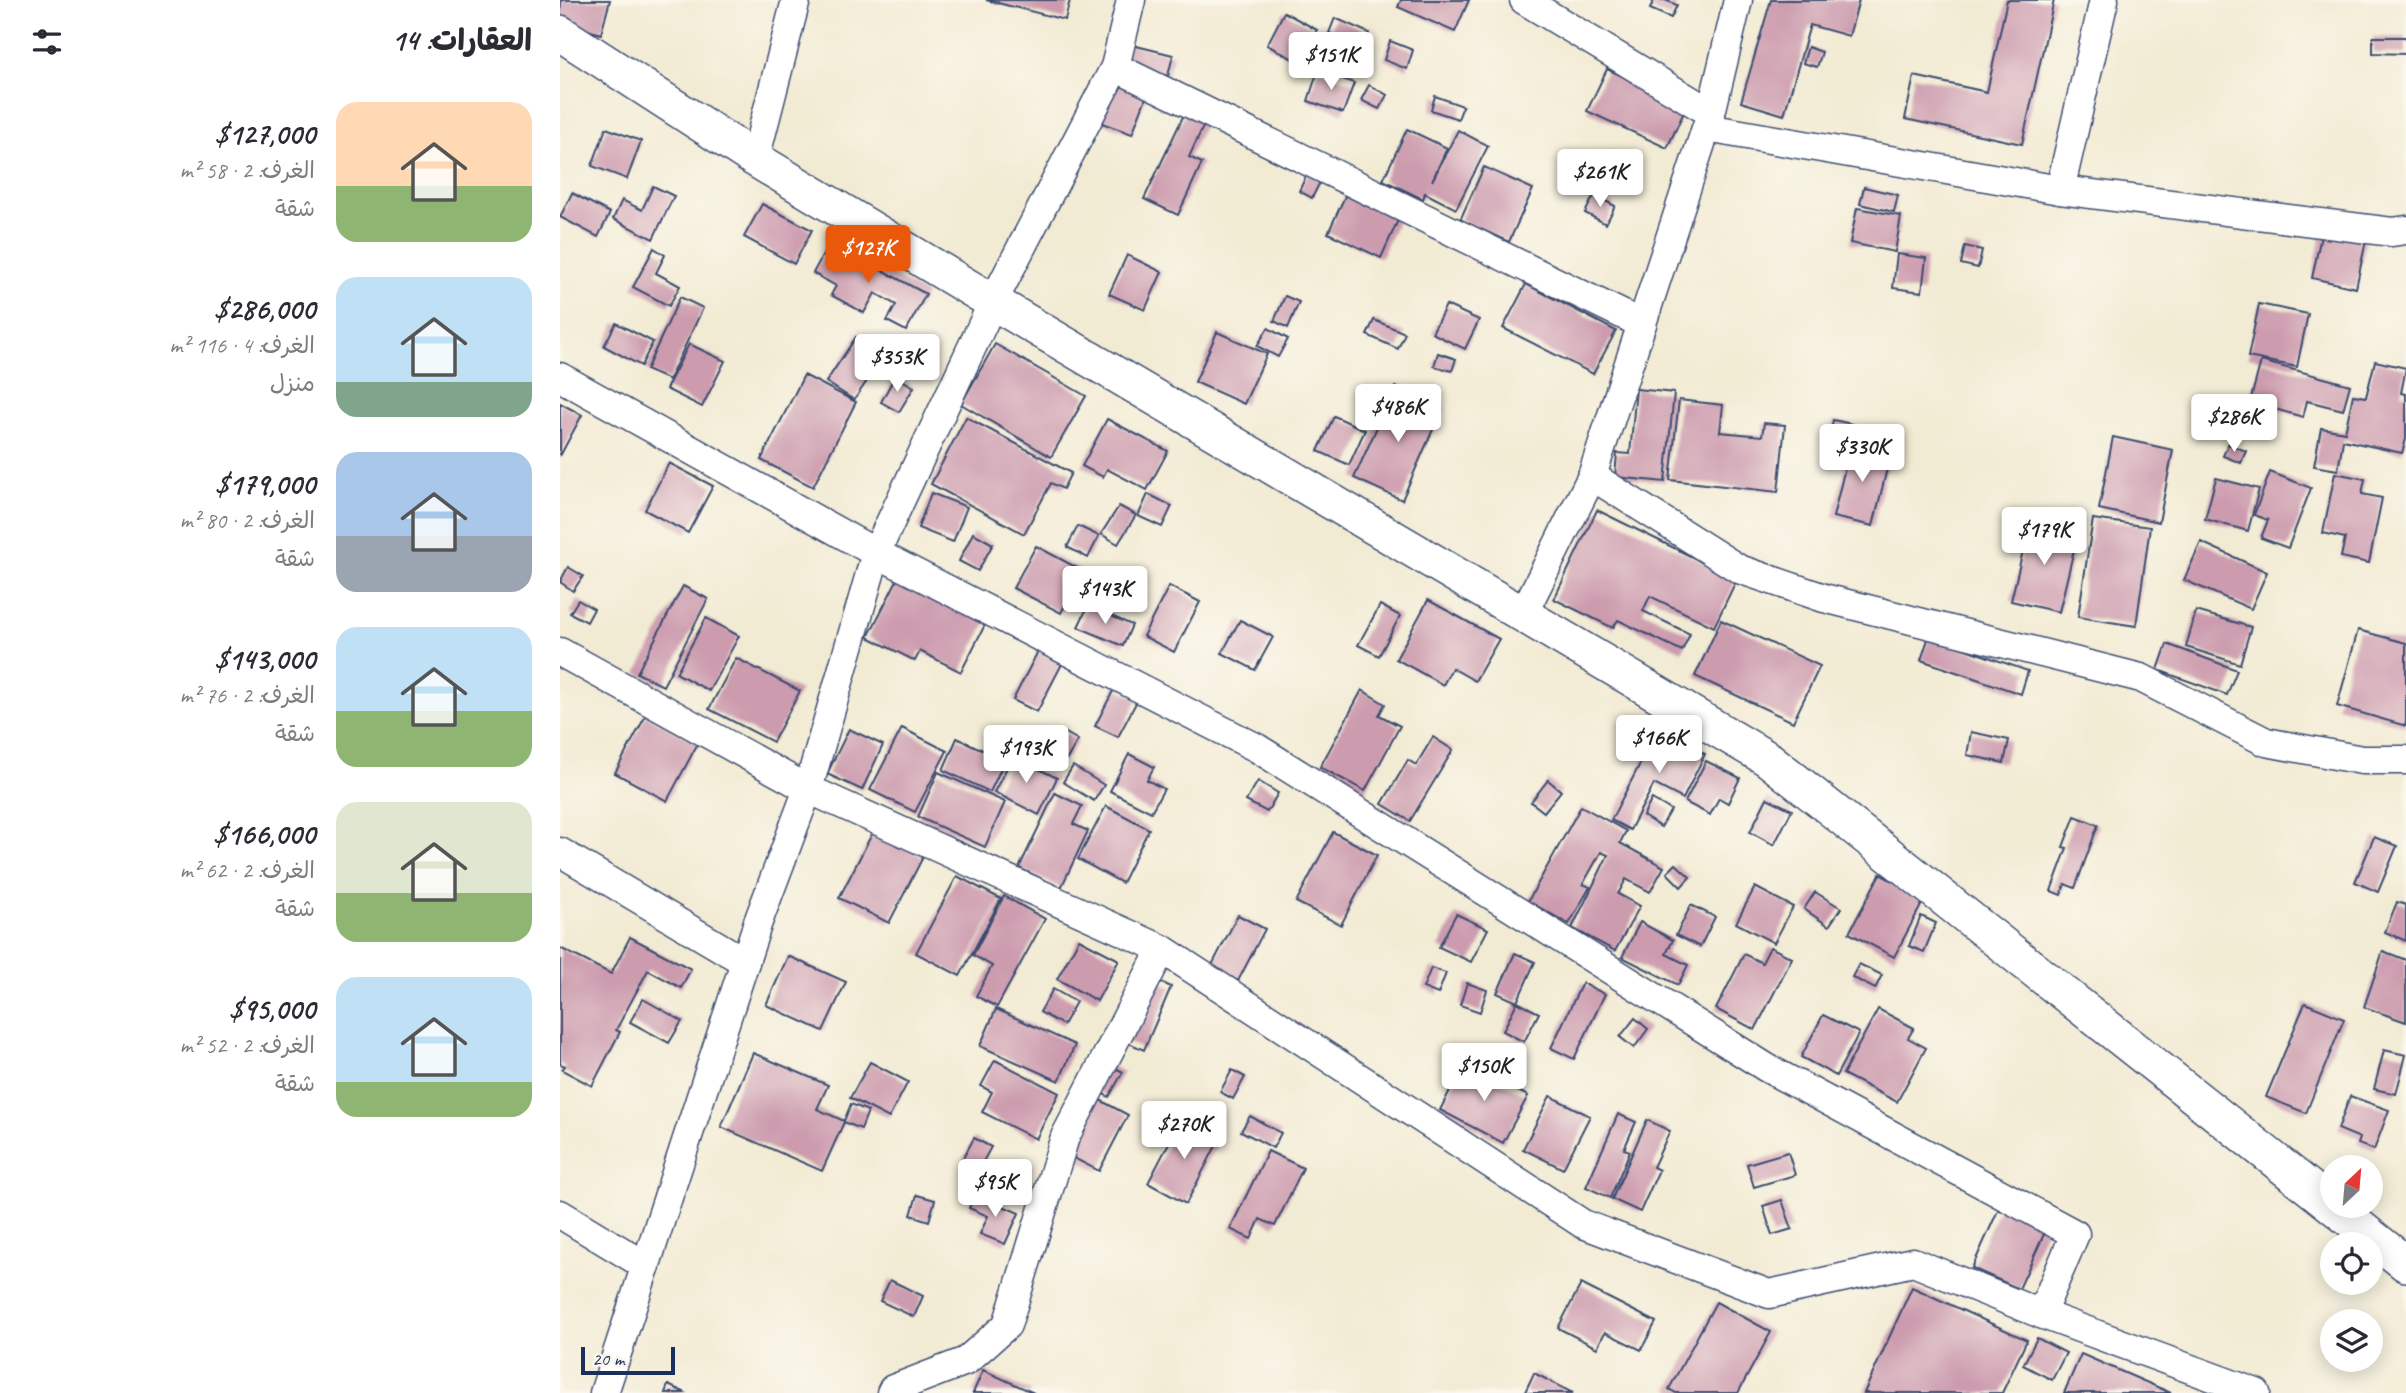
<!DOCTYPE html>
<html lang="ar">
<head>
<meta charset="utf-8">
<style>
	body { margin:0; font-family:Caveat,"Playpen Sans Arabic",sans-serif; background:#f2f2f3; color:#2b2b33; direction:rtl; height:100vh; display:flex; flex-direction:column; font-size:26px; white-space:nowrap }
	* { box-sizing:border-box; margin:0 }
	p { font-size:23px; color:#7c7c81 }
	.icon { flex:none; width:38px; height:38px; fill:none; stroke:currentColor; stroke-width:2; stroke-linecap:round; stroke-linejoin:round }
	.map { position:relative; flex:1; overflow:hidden; direction:ltr }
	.side { display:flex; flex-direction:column; background:#fff; width:560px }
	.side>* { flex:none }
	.needle { width:46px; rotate:26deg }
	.tools { position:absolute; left:1760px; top:1155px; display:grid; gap:14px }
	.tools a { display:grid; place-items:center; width:63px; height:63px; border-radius:50%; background:#fff; box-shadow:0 4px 18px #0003; font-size:35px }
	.scale { position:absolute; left:21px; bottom:18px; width:94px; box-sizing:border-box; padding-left:7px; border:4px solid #1b2f5e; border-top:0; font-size:19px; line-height:24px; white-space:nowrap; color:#1b2f5e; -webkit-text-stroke:5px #fbf7ec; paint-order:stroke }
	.price { position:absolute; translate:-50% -60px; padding:0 16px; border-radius:7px; background:#fff; color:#222; font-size:23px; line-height:46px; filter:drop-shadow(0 2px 4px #0008) }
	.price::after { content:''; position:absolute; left:50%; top:42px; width:21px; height:16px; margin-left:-10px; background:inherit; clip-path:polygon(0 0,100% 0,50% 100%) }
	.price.current { background:#ea580c; color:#fff }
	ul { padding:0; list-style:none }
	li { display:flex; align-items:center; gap:21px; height:175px; padding:0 28px }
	li span { display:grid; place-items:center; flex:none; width:196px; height:140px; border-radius:21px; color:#555 }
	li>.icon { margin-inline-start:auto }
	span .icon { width:84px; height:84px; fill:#fffc; stroke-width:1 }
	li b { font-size:30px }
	h2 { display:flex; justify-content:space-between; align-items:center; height:84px; padding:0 28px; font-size:30px }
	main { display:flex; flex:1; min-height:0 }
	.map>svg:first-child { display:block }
	.building { fill:#cc9bae }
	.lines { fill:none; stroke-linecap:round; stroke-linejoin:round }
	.minor-casing { stroke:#3b4b70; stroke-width:31 }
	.tertiary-casing { stroke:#3b4b70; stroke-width:38 }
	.minor { stroke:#fff; stroke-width:28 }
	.tertiary { stroke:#fff; stroke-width:35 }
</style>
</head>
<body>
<main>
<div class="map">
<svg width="1846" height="1393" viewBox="0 0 1846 1393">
	<rect width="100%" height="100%" fill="#fbf7ec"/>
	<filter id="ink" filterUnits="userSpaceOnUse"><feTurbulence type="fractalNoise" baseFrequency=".0143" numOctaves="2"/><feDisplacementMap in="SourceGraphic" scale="14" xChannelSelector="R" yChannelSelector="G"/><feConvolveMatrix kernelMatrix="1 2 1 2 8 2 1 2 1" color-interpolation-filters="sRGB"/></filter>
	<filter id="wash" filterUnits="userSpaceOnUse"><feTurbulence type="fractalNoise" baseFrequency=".00686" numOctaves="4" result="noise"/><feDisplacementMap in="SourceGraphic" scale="28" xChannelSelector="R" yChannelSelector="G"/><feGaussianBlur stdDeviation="1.57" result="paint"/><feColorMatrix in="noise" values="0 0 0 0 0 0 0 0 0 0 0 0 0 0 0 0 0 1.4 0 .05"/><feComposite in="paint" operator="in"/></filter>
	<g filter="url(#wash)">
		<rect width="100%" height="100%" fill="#f2ebd4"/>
		<g id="blocks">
			<!-- building -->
			<g class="building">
				<polygon points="1,0 50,0 41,34 0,22"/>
				<polygon points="426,0 510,0 505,20"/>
				<polygon points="841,0 909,0 895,32 838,7"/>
				<polygon points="1094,0 1105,0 1117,5 1111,18 1090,9"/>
				<polygon points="1211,0 1299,0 1289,36 1250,25 1224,115 1181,102"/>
				<polygon points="1447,0 1494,0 1462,144 1345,119 1354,76 1427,92"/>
				<polygon points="724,12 757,30 740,63 707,45"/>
				<polygon points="775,18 809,33 802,48 769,33"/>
				<polygon points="1813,37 1846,37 1846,54 1813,53"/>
				<polygon points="830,41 853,50 847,69 824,60"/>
				<polygon points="564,43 613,55 608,76 559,65"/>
				<polygon points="1248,47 1262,52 1257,67 1243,63"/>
				<polygon points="1047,69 1127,106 1107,148 1027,111"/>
				<polygon points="758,70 794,83 783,113 748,101"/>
				<polygon points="554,82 587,95 572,134 539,122"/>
				<polygon points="809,85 827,95 819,109 801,100"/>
				<polygon points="875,96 903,106 898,119 871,110"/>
				<polygon points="628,106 648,116 629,157 642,163 618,215 584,199"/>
				<polygon points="46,128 81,141 67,179 32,166"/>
				<polygon points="847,129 887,148 872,181 898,130 928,146 896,209 865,193 863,199 823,180"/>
				<polygon points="924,167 973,189 949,242 900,220"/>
				<polygon points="747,174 761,180 752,198 739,191"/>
				<polygon points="93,186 114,196 93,239 53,219 62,200 82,210"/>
				<polygon points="1304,187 1338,195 1334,212 1300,204"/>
				<polygon points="12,193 50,213 38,237 0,217"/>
				<polygon points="786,194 839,218 821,258 768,233"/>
				<polygon points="1034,195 1055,206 1046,224 1025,213"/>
				<polygon points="202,204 252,230 234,264 184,237"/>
				<polygon points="1297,208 1341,216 1335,252 1290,243"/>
				<polygon points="1763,226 1807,236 1796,288 1752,278"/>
				<polygon points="270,242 366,294 346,331 327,321 336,305 315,293 304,313 271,295 276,286 253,273"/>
				<polygon points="1405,246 1422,250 1418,268 1401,264"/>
				<polygon points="94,248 105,255 96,273 120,286 109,306 73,287"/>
				<polygon points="1337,254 1366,258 1362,292 1333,288"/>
				<polygon points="567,255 602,272 585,310 549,294"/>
				<polygon points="966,284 1056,331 1033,374 943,328"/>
				<polygon points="725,296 739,302 728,328 714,321"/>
				<polygon points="120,297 143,308 109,380 86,370"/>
				<polygon points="1699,304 1748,314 1737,367 1688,357"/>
				<polygon points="886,305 919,320 905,349 872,333"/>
				<polygon points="814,320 845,333 838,349 807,335"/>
				<polygon points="56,323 93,342 81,366 44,346"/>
				<polygon points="708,328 728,339 718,357 697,346"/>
				<polygon points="657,332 707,354 684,404 635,382"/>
				<polygon points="296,337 324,356 294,400 266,382"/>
				<polygon points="129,344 165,361 142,407 106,389"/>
				<polygon points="435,344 526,396 491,457 401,404"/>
				<polygon points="878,353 896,359 892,371 874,366"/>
				<polygon points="1701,361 1790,385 1783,410 1747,401 1743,417 1690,402"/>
				<polygon points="1815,361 1846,368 1841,393 1846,394 1846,439 1842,453 1783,440 1778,470 1754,466 1761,428 1785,432 1793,395 1806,397"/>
				<polygon points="244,375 296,402 253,487 201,460"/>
				<polygon points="335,376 354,387 339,412 321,402"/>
				<polygon points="835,387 882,409 842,500 794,478"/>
				<polygon points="1076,389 1114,393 1105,482 1055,477 1057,453 1070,454"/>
				<polygon points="1119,400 1163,405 1160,432 1202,436 1204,423 1225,425 1218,492 1110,480"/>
				<polygon points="0,403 22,415 0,456"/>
				<polygon points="774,416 805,430 789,465 758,451"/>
				<polygon points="406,417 511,473 503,489 491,483 464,534 371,484"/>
				<polygon points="547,419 608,451 587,490 547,469 543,477 522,466"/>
				<polygon points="1273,420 1292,424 1287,449 1268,445"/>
				<polygon points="1553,437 1613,450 1599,522 1539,509"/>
				<polygon points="1291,443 1331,452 1313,526 1273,517"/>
				<polygon points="1668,444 1686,451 1681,463 1663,456"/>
				<polygon points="109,463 153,486 128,533 85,510"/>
				<polygon points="1710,472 1751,488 1728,548 1701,538 1708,520 1694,515"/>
				<polygon points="1775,473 1805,479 1802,494 1822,498 1809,563 1781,557 1785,538 1763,533"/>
				<polygon points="1656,478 1699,489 1688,531 1645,519"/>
				<polygon points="371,493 407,507 393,542 358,528"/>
				<polygon points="588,494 612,506 602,527 578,516"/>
				<polygon points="559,506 576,515 558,544 541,534"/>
				<polygon points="1037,510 1177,579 1154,627 1090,596 1083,611 1130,634 1122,651 1058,620 1053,628 994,599"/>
				<polygon points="1533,519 1590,527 1576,626 1518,617"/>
				<polygon points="1470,521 1518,533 1499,612 1451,601"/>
				<polygon points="518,526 539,536 528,558 507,547"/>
				<polygon points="413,533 433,544 418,571 399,561"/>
				<polygon points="1641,542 1707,572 1691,609 1624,580"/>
				<polygon points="476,546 523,571 501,613 453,588"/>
				<polygon points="8,567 23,576 13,591 0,582"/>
				<polygon points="343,568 431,613 401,672 360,651 355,661 308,637"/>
				<polygon points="123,586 148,599 103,686 77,673"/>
				<polygon points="609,586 640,602 614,652 583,636"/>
				<polygon points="18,600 34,609 27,622 10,613"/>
				<polygon points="868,600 939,639 915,681 892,668 883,685 836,659"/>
				<polygon points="820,605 840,616 819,656 798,645"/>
				<polygon points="528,606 572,625 563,646 518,627"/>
				<polygon points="1636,611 1691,627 1680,664 1626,647"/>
				<polygon points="146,618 179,636 149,691 116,673"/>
				<polygon points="680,620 713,637 695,670 662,653"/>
				<polygon points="1161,620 1260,666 1233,722 1135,676"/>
				<polygon points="1798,630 1846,643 1846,726 1777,706"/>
				<polygon points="1369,636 1468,671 1461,694 1361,660"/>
				<polygon points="1607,644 1677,670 1667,695 1598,670"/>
				<polygon points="479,649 503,662 477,712 453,700"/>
				<polygon points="176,658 240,691 213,742 149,709"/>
				<polygon points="555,687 578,699 558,737 535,726"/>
				<polygon points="802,690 825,704 819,715 840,726 805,791 760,767"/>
				<polygon points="86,715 138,743 107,801 55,773"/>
				<polygon points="342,728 387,751 355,812 310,790"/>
				<polygon points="289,729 323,745 302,790 267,774"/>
				<polygon points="1098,729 1145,754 1123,799 1094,784 1070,830 1051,820"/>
				<polygon points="1411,732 1449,740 1444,763 1407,755"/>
				<polygon points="506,733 518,740 507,759 495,751"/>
				<polygon points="873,737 893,750 850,821 822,804 848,760 856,765"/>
				<polygon points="397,738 445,760 430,792 383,770"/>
				<polygon points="569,754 594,767 587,780 604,789 591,812 550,791"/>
				<polygon points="453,756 497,778 479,815 434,792"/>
				<polygon points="1146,761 1180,778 1168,803 1159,798 1150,815 1125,802"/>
				<polygon points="513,766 544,785 534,801 503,782"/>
				<polygon points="378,772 445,802 425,847 358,817"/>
				<polygon points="988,780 1001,791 984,812 971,802"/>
				<polygon points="698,781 718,793 707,812 686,801"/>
				<polygon points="495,793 522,806 513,824 528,831 501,888 459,868"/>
				<polygon points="1207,798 1232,810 1214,845 1190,832"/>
				<polygon points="1092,799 1111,810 1101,827 1083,816"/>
				<polygon points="546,806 589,829 562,883 518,859"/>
				<polygon points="1021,806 1066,831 1060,843 1104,867 1090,892 1066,879 1058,894 1080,906 1055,951 1012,928 1048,855 1041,852 1023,884 1030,887 1009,924 968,901"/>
				<polygon points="1515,816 1538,825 1515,888 1505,884 1501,895 1491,891 1507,848 1503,847"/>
				<polygon points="313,832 363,857 329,923 279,898"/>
				<polygon points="773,832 817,855 781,925 736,902"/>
				<polygon points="1814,837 1837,846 1818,892 1795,882"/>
				<polygon points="1116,864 1130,877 1121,887 1107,873"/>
				<polygon points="1320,874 1365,898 1334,957 1289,933"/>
				<polygon points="397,876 441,899 400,976 356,953"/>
				<polygon points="1195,887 1233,907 1214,943 1176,923"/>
				<polygon points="1255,892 1281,908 1269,926 1244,909"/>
				<polygon points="444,896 485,919 437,1007 416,996 432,966 413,955"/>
				<polygon points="1837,902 1846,905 1846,941 1825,932"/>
				<polygon points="1131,905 1155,917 1140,947 1116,935"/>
				<polygon points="896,914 928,929 911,962 879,947"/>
				<polygon points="678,915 705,929 678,981 651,967"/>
				<polygon points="1361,916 1376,923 1364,952 1349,946"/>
				<polygon points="1080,922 1113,940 1106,954 1128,965 1118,985 1062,957"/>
				<polygon points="70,937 131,969 121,988 88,970 56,1030 60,1032 32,1086 2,1070 5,1066 0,1064 0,948 51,974"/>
				<polygon points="519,939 559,960 537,1001 497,979"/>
				<polygon points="1210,947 1232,958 1195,1030 1156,1009 1184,954 1202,963"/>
				<polygon points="1823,951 1846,960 1846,1022 1804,1007"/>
				<polygon points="955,953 975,962 957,1002 937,993"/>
				<polygon points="228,956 286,982 263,1031 206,1005"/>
				<polygon points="1299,964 1322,975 1315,989 1292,977"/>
				<polygon points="871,968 886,973 878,994 863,988"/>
				<polygon points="587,975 611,987 584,1050 558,1038"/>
				<polygon points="907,983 927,990 920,1012 900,1005"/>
				<polygon points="1022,983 1045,994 1014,1059 991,1048"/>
				<polygon points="493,989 516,1002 503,1025 480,1012"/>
				<polygon points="83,999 122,1021 109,1043 70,1022"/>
				<polygon points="957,1002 979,1013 964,1042 943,1031"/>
				<polygon points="1745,1003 1784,1019 1746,1113 1706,1097"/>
				<polygon points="436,1009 515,1045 499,1081 420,1046"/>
				<polygon points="1318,1009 1354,1028 1348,1038 1366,1048 1337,1102 1283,1074"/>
				<polygon points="1263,1015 1299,1033 1276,1076 1241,1057"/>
				<polygon points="1075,1018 1088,1029 1074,1048 1060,1037"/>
				<polygon points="1824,1050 1846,1055 1836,1094 1814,1089"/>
				<polygon points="193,1053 268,1085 257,1109 284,1121 291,1104 308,1111 301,1129 284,1122 262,1171 161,1127"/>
				<polygon points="435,1060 499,1093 476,1139 422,1112 432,1092 421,1086"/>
				<polygon points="310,1062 348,1082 329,1118 290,1098"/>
				<polygon points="546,1063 563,1072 549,1097 532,1088"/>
				<polygon points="904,1063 968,1096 943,1143 880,1110"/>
				<polygon points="672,1070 685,1077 673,1099 660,1092"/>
				<polygon points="523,1091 568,1115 539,1171 494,1148"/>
				<polygon points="990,1096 1030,1116 1003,1169 963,1149"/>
				<polygon points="1790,1096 1829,1110 1814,1150 1798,1144 1800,1138 1778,1129"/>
				<polygon points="1058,1114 1076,1122 1064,1149 1070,1151 1050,1198 1026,1187"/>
				<polygon points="690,1116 721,1133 713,1148 681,1131"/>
				<polygon points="622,1118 660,1138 626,1204 588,1183"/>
				<polygon points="1087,1120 1110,1131 1093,1167 1099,1170 1080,1212 1052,1199"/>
				<polygon points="414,1138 431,1147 419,1169 402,1160"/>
				<polygon points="708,1151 743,1168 715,1226 700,1219 691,1239 670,1229"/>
				<polygon points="1228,1152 1235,1175 1194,1187 1187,1164"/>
				<polygon points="1448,1188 1495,1210 1459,1289 1412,1268"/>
				<polygon points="415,1194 459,1213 445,1244 420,1234 428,1216 409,1208"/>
				<polygon points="357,1195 375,1200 369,1221 351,1215"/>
				<polygon points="1222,1200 1232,1229 1212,1235 1203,1206"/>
				<polygon points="330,1280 363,1296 354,1317 320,1301"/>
				<polygon points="1021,1284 1096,1322 1081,1350 1045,1332 1037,1348 998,1328"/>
				<polygon points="1352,1287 1467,1340 1442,1393 1304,1393"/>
				<polygon points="1156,1302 1211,1332 1178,1393 1116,1393 1109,1389"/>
				<polygon points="1477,1338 1506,1353 1492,1380 1463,1365"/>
				<polygon points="1521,1354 1611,1393 1504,1393"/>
				<polygon points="423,1370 474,1393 413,1393"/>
				<polygon points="974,1373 1013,1393 968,1393 965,1392"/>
				<polygon points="108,1385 126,1393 105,1393"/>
			</g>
		</g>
	</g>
	<g filter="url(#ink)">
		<use href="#blocks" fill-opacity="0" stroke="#3b4b70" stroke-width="2"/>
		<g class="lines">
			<!-- minor casing -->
			<g class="minor-casing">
				<g id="minor">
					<polyline points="964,0 1151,113"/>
					<polyline points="555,67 1082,324"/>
					<polyline points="1147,128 1500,190 1832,232 1846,230"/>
					<polyline points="195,159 236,0"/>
					<polyline points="1500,190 1544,0"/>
					<polyline points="0,377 316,553 697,748 1207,1068 1515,1234 1481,1314 1696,1393"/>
					<polyline points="1032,476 1179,569 1264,598 1581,678 1706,742 1802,760 1846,760"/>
					<polyline points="963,614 1032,476 1151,113 1178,0"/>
					<polyline points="0,652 248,789 602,949 1023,1224 1209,1294 1353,1262 1481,1314"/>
					<polyline points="0,852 185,962"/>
					<polyline points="0,1214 86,1266"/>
					<polyline points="44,1393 198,922 248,789 316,553 433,302 555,67 571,0"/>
					<polyline points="331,1393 333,1389 406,1361 447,1325 505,1137 602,949"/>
				</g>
			</g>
			<!-- tertiary casing -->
			<g class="tertiary-casing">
				<polyline id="tertiary" points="0,33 195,159 433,302 1208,759 1846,1264"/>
			</g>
			<!-- minor -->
			<use href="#minor" class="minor"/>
			<!-- tertiary -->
			<use href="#tertiary" class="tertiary"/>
		</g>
	</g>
</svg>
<div class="tools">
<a><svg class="needle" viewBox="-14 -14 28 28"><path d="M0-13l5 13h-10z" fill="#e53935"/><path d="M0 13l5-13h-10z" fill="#7c7c81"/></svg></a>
<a><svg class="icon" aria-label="locate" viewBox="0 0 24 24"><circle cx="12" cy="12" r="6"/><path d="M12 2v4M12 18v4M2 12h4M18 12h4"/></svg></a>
<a><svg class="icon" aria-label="layers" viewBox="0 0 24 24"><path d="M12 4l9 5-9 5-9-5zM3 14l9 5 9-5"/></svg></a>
</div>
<div class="scale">20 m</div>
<b class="price" style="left:771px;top:92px">$151K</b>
<b class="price" style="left:1040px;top:209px">$261K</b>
<b class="price current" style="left:308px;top:285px">$127K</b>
<b class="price" style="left:337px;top:394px">$353K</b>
<b class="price" style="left:838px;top:444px">$486K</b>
<b class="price" style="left:1674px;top:454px">$286K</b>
<b class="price" style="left:1302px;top:484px">$330K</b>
<b class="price" style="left:1484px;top:567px">$179K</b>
<b class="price" style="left:545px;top:626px">$143K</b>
<b class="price" style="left:1099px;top:775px">$166K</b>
<b class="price" style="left:466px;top:785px">$193K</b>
<b class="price" style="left:924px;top:1103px">$150K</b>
<b class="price" style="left:624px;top:1161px">$270K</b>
<b class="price" style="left:435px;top:1219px">$95K</b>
</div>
<section class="side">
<h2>العقارات: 14<svg class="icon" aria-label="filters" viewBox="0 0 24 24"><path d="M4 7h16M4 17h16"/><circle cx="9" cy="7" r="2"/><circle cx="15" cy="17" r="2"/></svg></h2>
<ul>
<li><span style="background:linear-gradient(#ffd9b3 60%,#8fb573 0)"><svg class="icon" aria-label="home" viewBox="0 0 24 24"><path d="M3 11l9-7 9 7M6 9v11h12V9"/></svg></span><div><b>$127,000</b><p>الغرف: 2 · 58 m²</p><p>شقة</p></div></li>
<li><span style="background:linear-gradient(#bfe0f5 75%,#7fa58c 0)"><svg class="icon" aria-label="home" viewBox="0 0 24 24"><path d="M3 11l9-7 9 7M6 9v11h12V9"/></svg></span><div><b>$286,000</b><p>الغرف: 4 · 116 m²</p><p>منزل</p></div></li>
<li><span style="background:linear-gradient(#a9c7e8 60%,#9aa5b1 0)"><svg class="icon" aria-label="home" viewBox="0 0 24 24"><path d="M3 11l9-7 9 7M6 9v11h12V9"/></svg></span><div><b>$179,000</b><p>الغرف: 2 · 80 m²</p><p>شقة</p></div></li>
<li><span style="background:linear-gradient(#bfe0f5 60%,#8fb573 0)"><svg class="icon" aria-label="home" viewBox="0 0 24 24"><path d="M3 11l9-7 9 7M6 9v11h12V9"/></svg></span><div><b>$143,000</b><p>الغرف: 2 · 76 m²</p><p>شقة</p></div></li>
<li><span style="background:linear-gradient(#dfe7d0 65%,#8fb573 0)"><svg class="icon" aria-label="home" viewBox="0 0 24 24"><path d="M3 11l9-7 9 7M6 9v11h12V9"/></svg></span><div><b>$166,000</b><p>الغرف: 2 · 62 m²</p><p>شقة</p></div></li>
<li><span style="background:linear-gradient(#bfe0f5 75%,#8fb573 0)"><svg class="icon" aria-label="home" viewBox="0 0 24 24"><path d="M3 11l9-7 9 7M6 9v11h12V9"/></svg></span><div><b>$95,000</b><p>الغرف: 2 · 52 m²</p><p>شقة</p></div></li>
</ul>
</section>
</main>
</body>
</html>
